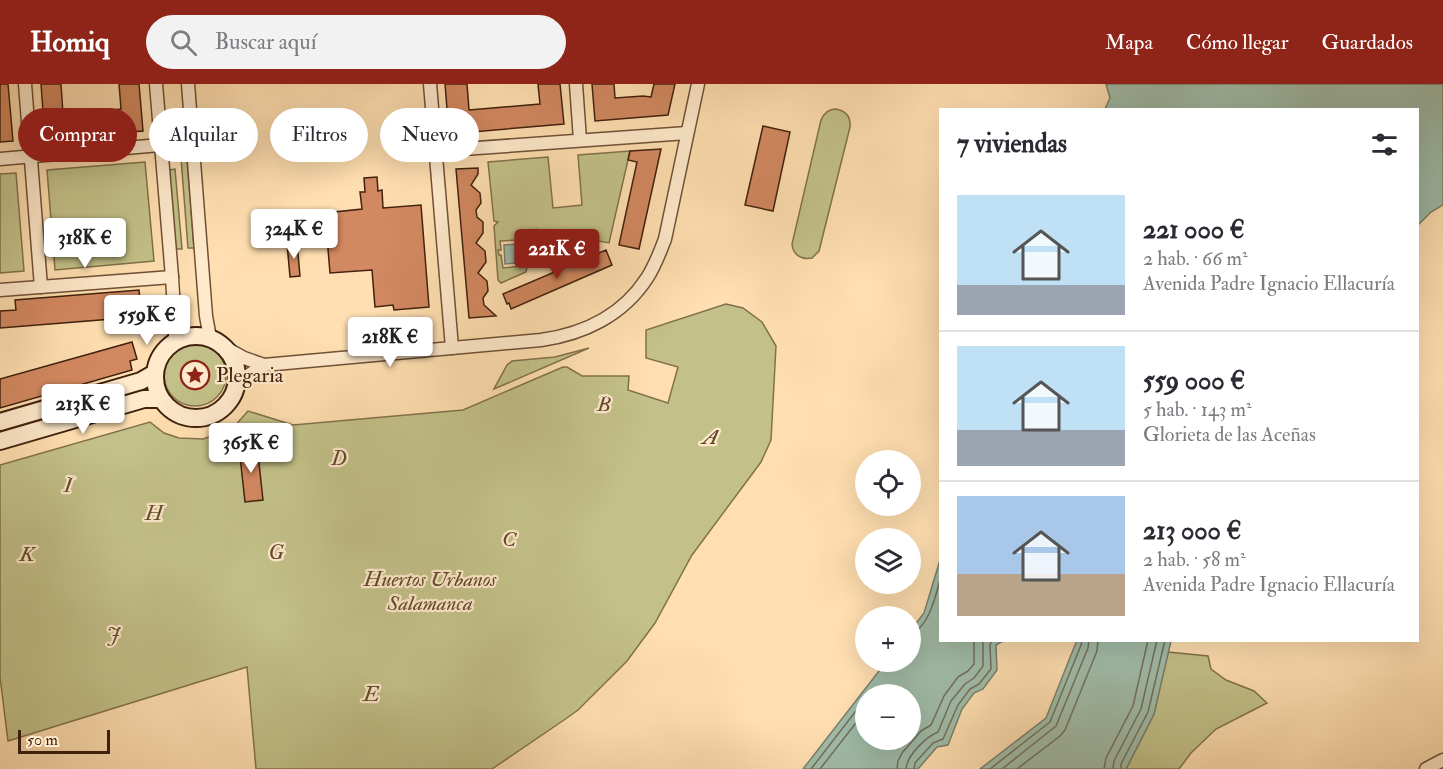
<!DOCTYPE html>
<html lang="es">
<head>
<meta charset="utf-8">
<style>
	body { margin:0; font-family:"IM FELL Double Pica",serif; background:#f2f2f3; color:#2b2b33; height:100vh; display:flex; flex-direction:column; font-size:22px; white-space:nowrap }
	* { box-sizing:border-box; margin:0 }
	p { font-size:20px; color:#7c7c81 }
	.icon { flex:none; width:33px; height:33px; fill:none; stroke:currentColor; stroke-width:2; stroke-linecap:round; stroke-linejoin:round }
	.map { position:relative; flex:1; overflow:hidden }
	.panel { position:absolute; left:939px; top:24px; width:480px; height:534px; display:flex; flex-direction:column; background:#fff; border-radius:0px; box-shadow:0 6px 24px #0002 }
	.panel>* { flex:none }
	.top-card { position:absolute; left:18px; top:24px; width:570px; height:54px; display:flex; gap:12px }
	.tools { position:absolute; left:855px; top:366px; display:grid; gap:12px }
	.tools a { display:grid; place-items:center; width:66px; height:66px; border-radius:50%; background:#fff; box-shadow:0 6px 24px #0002; font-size:30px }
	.scale { position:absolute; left:18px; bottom:15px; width:92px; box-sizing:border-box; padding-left:6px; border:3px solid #40210d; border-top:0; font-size:16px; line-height:21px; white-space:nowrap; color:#40210d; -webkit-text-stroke:4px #ffeacc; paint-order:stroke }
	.price { position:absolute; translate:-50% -51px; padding:0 14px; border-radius:6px; background:#fff; color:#222; font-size:20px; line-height:39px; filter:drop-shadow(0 2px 3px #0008) }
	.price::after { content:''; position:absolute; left:50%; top:36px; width:18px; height:14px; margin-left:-9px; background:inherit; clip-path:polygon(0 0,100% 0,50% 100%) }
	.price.active { background:#8f2418; color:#fff }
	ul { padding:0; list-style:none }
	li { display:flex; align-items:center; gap:18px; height:150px; padding:0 18px }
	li+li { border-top:2px solid #e1e1e2 }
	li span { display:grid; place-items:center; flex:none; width:168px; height:120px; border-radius:0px; color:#555 }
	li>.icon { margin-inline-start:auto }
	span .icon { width:72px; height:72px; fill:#fffc; stroke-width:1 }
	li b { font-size:26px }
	h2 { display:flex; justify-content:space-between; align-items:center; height:72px; padding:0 18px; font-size:26px }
	.tag { padding:0 21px; border-radius:27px; background:#fff; box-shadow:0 6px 24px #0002; font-size:21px; line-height:54px }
	.tag.active { background:#8f2418; color:#fff }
	header { display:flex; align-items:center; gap:36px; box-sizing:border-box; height:84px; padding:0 30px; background:#8f2418; color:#fff }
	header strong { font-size:28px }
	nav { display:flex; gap:33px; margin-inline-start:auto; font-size:21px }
	.search { width:420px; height:54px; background:#f2f2f3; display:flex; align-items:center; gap:15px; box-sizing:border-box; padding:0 21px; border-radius:33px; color:#7c7c81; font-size:22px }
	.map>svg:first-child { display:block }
	.green { fill:#c3c189; stroke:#82714b; stroke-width:1.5; fill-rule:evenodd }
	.water { fill:#a0bdaa; stroke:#7a7f6b; stroke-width:1.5; fill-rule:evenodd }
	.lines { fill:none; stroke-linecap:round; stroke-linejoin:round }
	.shore { stroke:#706f5c; stroke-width:1.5 }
	.building { fill:#d28860; stroke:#40210d; stroke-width:1.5 }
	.minor-casing { stroke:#705036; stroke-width:15 }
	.secondary-casing { stroke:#40210d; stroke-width:20 }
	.minor { stroke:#ffeacc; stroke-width:12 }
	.secondary { stroke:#ffeacc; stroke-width:16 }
	.labels { text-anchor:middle; stroke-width:4.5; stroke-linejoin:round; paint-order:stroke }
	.poi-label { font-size:21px; fill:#40210d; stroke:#ffeacc; text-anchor:start }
	.park-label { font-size:21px; font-style:italic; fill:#61492c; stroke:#ffeacc }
</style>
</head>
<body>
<header>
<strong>Homiq</strong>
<div class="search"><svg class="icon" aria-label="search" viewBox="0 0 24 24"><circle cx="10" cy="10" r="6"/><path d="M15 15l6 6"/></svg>Buscar aquí</div>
<nav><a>Mapa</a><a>Cómo llegar</a><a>Guardados</a></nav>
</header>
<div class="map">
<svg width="1443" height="685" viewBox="0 0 1443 685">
	<rect width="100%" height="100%" fill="#ffdfb1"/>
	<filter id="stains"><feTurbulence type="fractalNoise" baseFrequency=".00333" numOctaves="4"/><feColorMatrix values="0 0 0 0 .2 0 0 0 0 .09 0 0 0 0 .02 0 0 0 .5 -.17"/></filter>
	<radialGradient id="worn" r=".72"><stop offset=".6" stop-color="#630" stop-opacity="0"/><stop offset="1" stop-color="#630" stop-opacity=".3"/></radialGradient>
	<!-- green -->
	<g class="green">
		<path d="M836 25C846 27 851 33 850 43L819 167 812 174C801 176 793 171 792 160L821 36C824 29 828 25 836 25Z"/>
		<path d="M630 67 609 159 536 145 526 188 501 199 498 196 494 142 498 138 494 137 488 78 548 73 553 124 582 121 578 71ZM520 156 522 168H519L520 182 503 184 501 171H499L498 166H501L500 157Z"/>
		<polygon points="181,74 187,74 194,164 188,164"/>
		<polygon points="145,78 154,177 55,186 47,86"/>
		<polygon points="175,85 182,165 176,165 169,86"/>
		<polygon points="16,89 24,187 0,189 0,90"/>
		<polygon points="726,220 743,224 762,238 776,262 771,356 761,378 692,471 655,539 627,577 578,626 564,636 492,685 256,685 247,583 8,657 0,593 0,381 150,338 164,349 179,354 203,355 232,345 248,327 293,341 463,326 563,283 567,283 582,292 629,292 628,306 668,319 678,283 646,274 646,246"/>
		<circle cx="195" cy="291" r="31"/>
		<polygon points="589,264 494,305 507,281 512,277 555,273"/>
		<polygon points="1168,568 1208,572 1211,585 1226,596 1254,607 1267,619 1216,645 1191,669 1179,685 1126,685 1154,630"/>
	</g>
	<!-- water -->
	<g class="water">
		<polygon points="1106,0 1443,0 1443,121 1431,128 1418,141 1418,26 1105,25 1110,14"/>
		<polygon points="518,160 520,165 516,166 517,179 505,180 504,161"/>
		<path d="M940 476V556L1003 557 996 561 997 586 983 605 974 609 962 625 948 661 937 663 918 685H803L886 578H910L911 546 924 529ZM866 610H910V656H866Z"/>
		<polygon points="1077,556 1171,557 1154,630 1126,685 980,685 1046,634"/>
	</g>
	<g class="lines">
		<!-- shore -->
		<g class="shore">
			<path d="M910 549C928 546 936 511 940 496"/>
			<polyline points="811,685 866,614"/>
			<polyline points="820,685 866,626"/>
			<polyline points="897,685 898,677 902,669 921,647 931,641 944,612 958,593 968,587 974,580 974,556"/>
			<path d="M906 685C907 671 926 653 938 648L951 617 965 600 974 594 983 582V556"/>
			<polyline points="914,685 915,679 933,659 943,655 958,621 970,605 979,600 991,585 990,561 992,556"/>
			<polyline points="990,685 1050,638 1081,561 1082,556"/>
			<polyline points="1002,685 1056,642 1088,564 1089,556"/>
			<polyline points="1017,685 1060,652 1065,646 1097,567 1098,556"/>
			<polyline points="1104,685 1106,674 1133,622 1148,556"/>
			<polyline points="1113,685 1114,677 1141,625 1157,556"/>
			<polyline points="1121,685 1121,680 1148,628 1165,556"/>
		</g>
	</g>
	<!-- building -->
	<g class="building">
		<polygon points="0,0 8,0 13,57 0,58"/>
		<polygon points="41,0 61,0 63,30 82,28 82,30 103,29 103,27 121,25 119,0 139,0 143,47 45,55"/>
		<polygon points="445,0 467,0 469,26 540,20 538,0 560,0 564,40 449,50"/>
		<polygon points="592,0 614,0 615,14 643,12 651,13 654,0 675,0 668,31 595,37"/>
		<polygon points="763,42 790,48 773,127 745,121"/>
		<polygon points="661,65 639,165 619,161 637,78 628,76 630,67"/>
		<polygon points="478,84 478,90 471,101 480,109 481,119 476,126 477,133 483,138 483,149 476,159 485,167 486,178 478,189 487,197 488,207 483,214 484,221 496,232 469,234 456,85"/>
		<polygon points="377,93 378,107 382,106 383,124 421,121 429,223 394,226 393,221 375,223 372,186 330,189 325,129 362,125 360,108 365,108 364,94"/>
		<polygon points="297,158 300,192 290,193 287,159"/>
		<polygon points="606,166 612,181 511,225 509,219 507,220 503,210"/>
		<polygon points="139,206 140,216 149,215 150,232 0,244 0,227 16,226 15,216"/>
		<polygon points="132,258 137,275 130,277 132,286 0,324 0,295"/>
		<polygon points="257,361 263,416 245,418 239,363"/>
	</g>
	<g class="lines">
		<!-- minor casing -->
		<g class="minor-casing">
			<g id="minor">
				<polyline points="25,0 41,203"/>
				<polyline points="156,0 172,193 175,242 175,257"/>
				<polyline points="188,0 206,232 210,254"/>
				<polyline points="430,0 452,264"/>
				<polyline points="576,0 580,56"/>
				<polyline points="435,67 687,49"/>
				<polyline points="0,75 160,61"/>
				<polyline points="0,206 172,193"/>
				<polyline points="226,264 244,274 264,281"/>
				<path d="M238 298 264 281 541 256C584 250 623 231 647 194 655 182 660 168 665 155L698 0"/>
				<polyline points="1426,685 1443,676"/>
			</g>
		</g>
		<!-- secondary casing -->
		<g class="secondary-casing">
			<g id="secondary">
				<circle cx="196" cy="293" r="41"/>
				<polyline points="0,338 141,297 155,289"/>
				<polyline points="0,357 144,315 160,315"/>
			</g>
		</g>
		<!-- minor -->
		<use href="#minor" class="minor"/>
		<!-- secondary -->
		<use href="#secondary" class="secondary"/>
	</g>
	<!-- icons -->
	<defs>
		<g id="sight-ring" transform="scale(1.5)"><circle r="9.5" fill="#ffeacc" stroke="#8f2418" stroke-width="1.5"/><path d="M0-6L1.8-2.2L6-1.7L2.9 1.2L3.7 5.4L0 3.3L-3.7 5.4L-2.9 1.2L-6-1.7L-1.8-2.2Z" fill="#8f2418"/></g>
	</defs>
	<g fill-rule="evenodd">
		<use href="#sight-ring" x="195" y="291"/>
	</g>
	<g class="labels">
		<!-- poi labels -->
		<g class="poi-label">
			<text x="216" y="298">Plegaria</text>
		</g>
		<!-- park labels -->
		<g class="park-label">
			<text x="604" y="327">B</text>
			<text x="710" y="360">A</text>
			<text x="339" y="381">D</text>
			<text x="68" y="408">I</text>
			<text x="154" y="436">H</text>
			<text x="509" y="462">C</text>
			<text x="276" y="475">G</text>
			<text x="27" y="477">K</text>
			<text x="430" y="502">Huertos Urbanos<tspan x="430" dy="24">Salamanca</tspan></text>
			<text x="113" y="558">J</text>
			<text x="371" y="617">E</text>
		</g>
	</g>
	<rect width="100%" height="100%" filter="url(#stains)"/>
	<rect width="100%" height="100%" fill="url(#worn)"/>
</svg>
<div class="tools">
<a><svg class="icon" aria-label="locate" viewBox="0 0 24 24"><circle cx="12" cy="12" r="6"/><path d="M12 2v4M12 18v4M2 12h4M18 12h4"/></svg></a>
<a><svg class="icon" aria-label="layers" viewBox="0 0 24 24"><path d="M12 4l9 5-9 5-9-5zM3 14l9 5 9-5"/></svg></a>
<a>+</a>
<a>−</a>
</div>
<div class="scale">50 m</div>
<b class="price" style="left:294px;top:176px">324K €</b>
<b class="price" style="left:85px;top:185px">318K €</b>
<b class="price active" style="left:557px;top:196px">221K €</b>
<b class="price" style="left:147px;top:262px">559K €</b>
<b class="price" style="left:390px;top:284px">218K €</b>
<b class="price" style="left:83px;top:351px">213K €</b>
<b class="price" style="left:251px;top:390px">365K €</b>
<div class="top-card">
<a class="tag active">Comprar</a>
<a class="tag">Alquilar</a>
<a class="tag">Filtros</a>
<a class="tag">Nuevo</a>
</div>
<section class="panel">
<h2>7 viviendas<svg class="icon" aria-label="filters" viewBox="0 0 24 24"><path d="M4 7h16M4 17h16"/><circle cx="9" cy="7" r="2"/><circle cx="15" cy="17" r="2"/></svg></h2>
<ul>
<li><span style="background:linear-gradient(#bfe0f5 75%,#9aa5b1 0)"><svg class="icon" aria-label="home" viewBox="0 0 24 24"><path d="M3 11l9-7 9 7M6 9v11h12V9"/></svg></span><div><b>221 000 €</b><p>2 hab. · 66 m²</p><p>Avenida Padre Ignacio Ellacuría</p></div></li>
<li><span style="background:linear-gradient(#bfe0f5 70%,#9aa5b1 0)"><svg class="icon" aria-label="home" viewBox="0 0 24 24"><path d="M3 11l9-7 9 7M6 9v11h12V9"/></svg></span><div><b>559 000 €</b><p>5 hab. · 143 m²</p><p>Glorieta de las Aceñas</p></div></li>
<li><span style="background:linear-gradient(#a9c7e8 65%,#b9a48a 0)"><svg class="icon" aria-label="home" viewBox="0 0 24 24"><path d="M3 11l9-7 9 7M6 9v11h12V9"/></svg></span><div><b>213 000 €</b><p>2 hab. · 58 m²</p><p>Avenida Padre Ignacio Ellacuría</p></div></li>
</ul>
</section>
</div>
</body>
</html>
